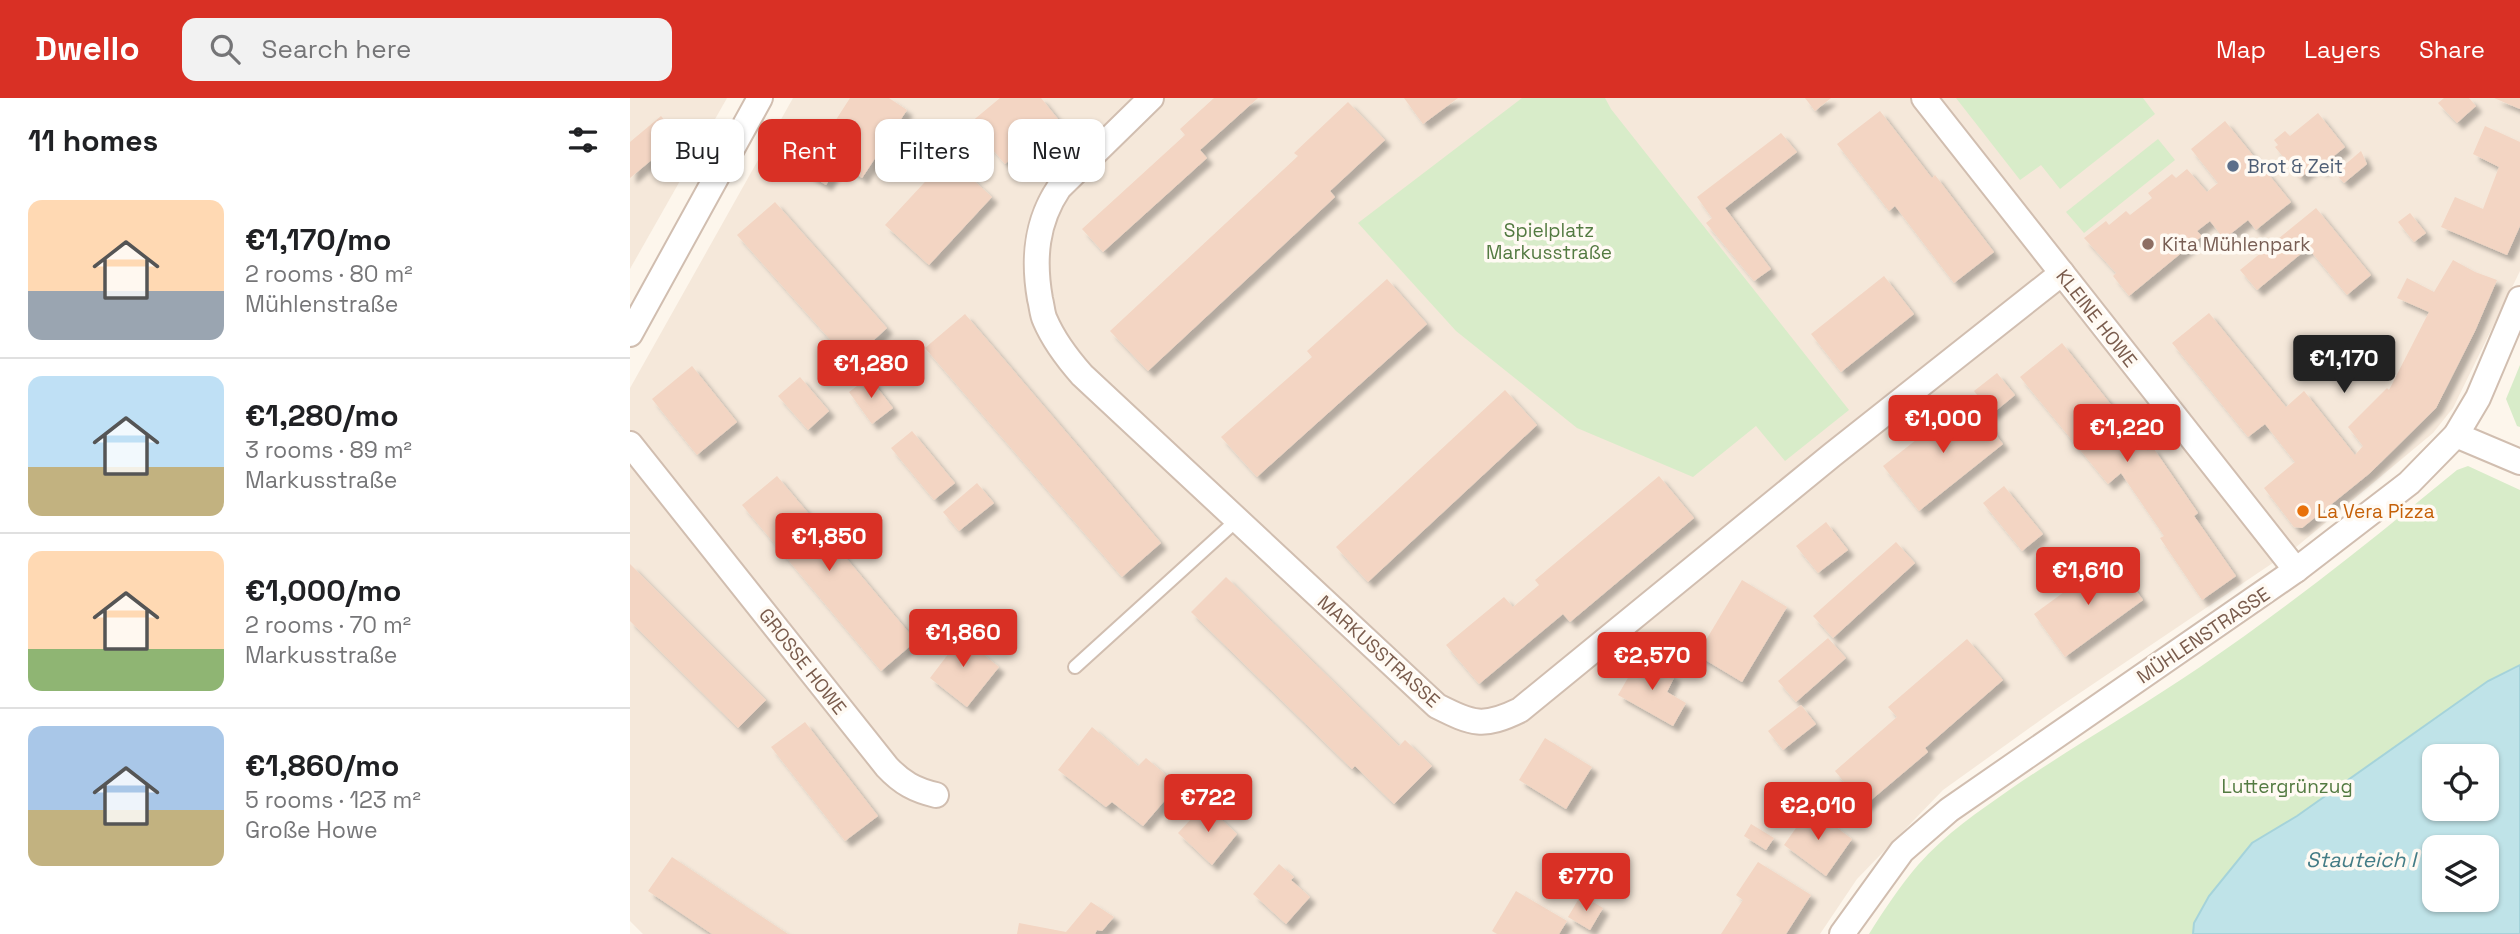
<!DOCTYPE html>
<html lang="en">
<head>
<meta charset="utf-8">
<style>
	body { margin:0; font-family:"Space Grotesk",sans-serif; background:#f2f2f2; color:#202124; height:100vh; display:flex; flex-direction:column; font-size:26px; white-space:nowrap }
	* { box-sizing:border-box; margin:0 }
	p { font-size:23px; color:#757577 }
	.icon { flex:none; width:38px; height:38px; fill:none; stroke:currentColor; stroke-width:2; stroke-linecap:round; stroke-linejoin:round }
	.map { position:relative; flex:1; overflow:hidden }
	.details { display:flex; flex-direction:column; background:#fff; width:630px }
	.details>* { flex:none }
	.banner { position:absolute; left:21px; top:21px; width:665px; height:63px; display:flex; gap:14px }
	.buttons { position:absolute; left:1792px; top:646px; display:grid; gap:14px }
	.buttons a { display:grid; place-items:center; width:77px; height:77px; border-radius:14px; background:#fff; box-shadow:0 2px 5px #0004; font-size:35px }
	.price { position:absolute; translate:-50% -60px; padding:0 16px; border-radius:7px; background:#d93025; color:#fff; font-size:23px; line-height:46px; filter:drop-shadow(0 2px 4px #0008) }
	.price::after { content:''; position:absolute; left:50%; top:42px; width:21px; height:16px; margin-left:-10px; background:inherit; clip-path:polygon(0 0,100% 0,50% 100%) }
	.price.active { background:#222; color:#fff }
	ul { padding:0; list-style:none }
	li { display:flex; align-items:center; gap:21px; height:175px; padding:0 28px }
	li+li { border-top:2px solid #e0e0e0 }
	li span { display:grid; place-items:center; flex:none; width:196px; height:140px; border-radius:14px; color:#555 }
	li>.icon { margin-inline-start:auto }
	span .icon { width:84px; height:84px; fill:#fffc; stroke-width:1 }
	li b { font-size:30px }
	h2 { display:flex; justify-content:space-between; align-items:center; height:84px; padding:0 28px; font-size:30px }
	.chip { padding:0 24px; border-radius:14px; background:#fff; box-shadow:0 2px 5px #0004; font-size:24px; line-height:63px }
	.chip.active { background:#d93025; color:#fff }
	header { display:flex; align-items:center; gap:42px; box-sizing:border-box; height:98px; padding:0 35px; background:#d93025; color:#fff }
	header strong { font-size:33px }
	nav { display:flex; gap:38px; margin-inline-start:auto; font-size:24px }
	.search { width:490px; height:63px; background:#f2f2f2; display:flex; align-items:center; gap:18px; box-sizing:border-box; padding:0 24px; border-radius:14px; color:#757577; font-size:26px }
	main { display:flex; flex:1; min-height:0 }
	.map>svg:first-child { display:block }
	.residential { fill:#f5e8da }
	.green { fill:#d8ecc9; fill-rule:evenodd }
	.water { fill:#bfe3e8; stroke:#a5d3da; stroke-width:2; fill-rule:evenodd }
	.building { fill:#f3d5c3; filter:url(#shadow) }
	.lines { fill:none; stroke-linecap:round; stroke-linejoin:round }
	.service-casing { stroke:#d1beb0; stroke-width:16 }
	.minor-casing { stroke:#d1beb0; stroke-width:28 }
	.service { stroke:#fff; stroke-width:12 }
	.minor { stroke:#fff; stroke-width:24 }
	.service-dot { fill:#5c6f8a; stroke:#fffaf3; stroke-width:2.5 }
	.education-dot { fill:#8d6e63; stroke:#fffaf3; stroke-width:2.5 }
	.food-dot { fill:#e8710a; stroke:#fffaf3; stroke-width:2.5 }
	.labels { text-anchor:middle; stroke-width:7; stroke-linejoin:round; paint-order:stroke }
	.service-label { font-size:19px; fill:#4e5e75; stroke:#fffaf3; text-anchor:start }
	.park-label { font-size:19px; fill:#537a41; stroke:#fffaf3 }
	.education-label { font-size:19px; fill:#785e54; stroke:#fffaf3; text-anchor:start }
	.street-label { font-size:19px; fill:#7a5c4d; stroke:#fffaf3 }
	.food-label { font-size:19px; fill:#c56008; stroke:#fffaf3; text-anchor:start }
	.water-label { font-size:21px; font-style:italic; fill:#437c86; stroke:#fffaf3 }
</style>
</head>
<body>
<header>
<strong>Dwello</strong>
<div class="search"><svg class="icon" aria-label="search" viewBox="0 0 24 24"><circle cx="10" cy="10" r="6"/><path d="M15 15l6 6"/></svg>Search here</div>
<nav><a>Map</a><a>Layers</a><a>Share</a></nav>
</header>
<main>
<section class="details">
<h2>11 homes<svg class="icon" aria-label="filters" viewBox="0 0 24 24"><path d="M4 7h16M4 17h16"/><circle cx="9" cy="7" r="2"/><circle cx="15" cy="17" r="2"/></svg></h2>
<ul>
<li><span style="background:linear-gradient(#ffd9b3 65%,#9aa5b1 0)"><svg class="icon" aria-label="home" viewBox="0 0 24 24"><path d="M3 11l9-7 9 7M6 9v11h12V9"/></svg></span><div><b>€1,170/mo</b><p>2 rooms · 80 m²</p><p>Mühlenstraße</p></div></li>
<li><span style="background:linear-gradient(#bfe0f5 65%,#c2b280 0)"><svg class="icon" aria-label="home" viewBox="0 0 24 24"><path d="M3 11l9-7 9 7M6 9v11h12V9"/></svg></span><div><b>€1,280/mo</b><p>3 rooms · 89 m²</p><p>Markusstraße</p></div></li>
<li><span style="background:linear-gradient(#ffd9b3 70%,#8fb573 0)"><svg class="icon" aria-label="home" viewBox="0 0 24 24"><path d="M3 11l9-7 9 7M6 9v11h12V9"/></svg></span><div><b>€1,000/mo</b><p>2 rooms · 70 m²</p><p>Markusstraße</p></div></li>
<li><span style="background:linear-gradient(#a9c7e8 60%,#c2b280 0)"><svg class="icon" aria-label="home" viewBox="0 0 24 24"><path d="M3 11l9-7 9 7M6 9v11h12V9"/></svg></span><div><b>€1,860/mo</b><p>5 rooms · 123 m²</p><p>Große Howe</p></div></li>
</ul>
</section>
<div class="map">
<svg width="1890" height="836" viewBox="0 0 1890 836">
	<defs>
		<filter id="shadow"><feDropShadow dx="6" dy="6" stdDeviation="2" flood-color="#0004"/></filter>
	</defs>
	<rect width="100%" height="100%" fill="#fdf6ec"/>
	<!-- residential -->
	<g class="residential">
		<polygon points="0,0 97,0 0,171"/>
		<polygon points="163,0 1890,0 1890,173 1823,310 1803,335 1665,450 1426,611 1313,692 1227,781 1190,836 13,836 0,823 0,290"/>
	</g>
	<!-- green -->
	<g class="green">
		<polygon points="892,0 975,0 981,11 1219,312 1155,363 1126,328 1063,379 947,330 826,233 728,125"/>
		<polygon points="1326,0 1513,0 1525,16 1430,91 1411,67 1390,82"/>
		<polygon points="1528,41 1545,62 1454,135 1436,114"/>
		<polygon points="1890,267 1890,329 1887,328 1876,301"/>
		<path d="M1838 368 1890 392V836H1239C1254 812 1270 788 1288 767 1315 736 1349 713 1382 690 1444 648 1508 611 1570 569 1660 508 1743 441 1827 372ZM1804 658H1857V710H1804ZM1804 749H1857V802H1804Z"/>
	</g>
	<!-- water -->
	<path class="water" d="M1890 567V836H1563L1564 825 1579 798 1622 745 1667 718 1858 583ZM1804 658H1857V710H1804ZM1804 749H1857V802H1804Z"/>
	<!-- building -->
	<g class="building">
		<polygon points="220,0 259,0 277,12 232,80 210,65 196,87 173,73"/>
		<polygon points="370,0 411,0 428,21 375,66 340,25"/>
		<polygon points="584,0 628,0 570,52 577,60 473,154 452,131 555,37 550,31"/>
		<polygon points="774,0 828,0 793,26"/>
		<polygon points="1175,0 1201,0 1185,13"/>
		<polygon points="1814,0 1839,0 1846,8 1827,25 1808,5"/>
		<polygon points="1864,0 1890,0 1890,11"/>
		<polygon points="718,4 755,42 700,93 705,99 518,273 480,233 668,58 664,55"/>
		<polygon points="1250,13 1302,80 1305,77 1364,154 1324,185 1265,108 1259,113 1207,46"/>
		<polygon points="1688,15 1715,49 1699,62 1701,65 1691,73 1686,67 1670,80 1645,49 1648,47 1644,42 1655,33 1660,38"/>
		<polygon points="31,18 49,39 0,80 0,44"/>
		<polygon points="1595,23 1661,104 1626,132 1618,122 1594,141 1580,123 1567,133 1572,138 1499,198 1483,178 1486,175 1454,140 1476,123 1479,127 1496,113 1500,117 1522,100 1518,95 1542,76 1546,80 1557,71 1577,94 1588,85 1561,51"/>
		<polygon points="1855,28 1890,44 1890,128 1877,157 1811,129 1825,99 1853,111 1869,69 1843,56"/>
		<polygon points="1151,35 1167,54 1095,110 1141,171 1124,183 1076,125 1082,120 1067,99"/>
		<polygon points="1731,53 1737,66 1714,85 1705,75"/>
		<polygon points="318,59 362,99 299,167 255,127"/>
		<polygon points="145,104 257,230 220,264 107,137"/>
		<polygon points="1686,110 1741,177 1717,197 1678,150 1627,192 1610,172"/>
		<polygon points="1780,115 1796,135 1784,144 1768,124"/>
		<polygon points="1823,162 1845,174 1867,182 1845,233 1806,310 1740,375 1672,430 1664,429 1634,390 1665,364 1635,326 1618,339 1542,245 1579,215 1656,309 1674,293 1725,357 1733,348 1718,329 1757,290 1759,292 1799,214 1767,200 1777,180 1804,194"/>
		<polygon points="1254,178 1284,216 1211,274 1181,236"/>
		<polygon points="757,181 797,226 627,379 591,339 682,259 677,253"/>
		<polygon points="335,216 531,445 492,479 295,250"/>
		<polygon points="1432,245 1518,353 1522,348 1568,415 1564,418 1606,478 1572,502 1530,440 1534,438 1491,375 1478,386 1390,279"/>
		<polygon points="62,268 107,324 67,357 22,301"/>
		<polygon points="1367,275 1385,297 1362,316 1344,293"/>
		<polygon points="170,279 199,313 178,332 148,298"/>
		<polygon points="239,279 263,310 242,326 219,294"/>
		<polygon points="875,292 907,327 738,484 706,449"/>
		<polygon points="1338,301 1373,346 1289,413 1253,368"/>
		<polygon points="282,333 325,385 304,402 261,350"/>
		<polygon points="147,378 286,543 251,573 112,407"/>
		<polygon points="1029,378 1064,420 940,524 933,516 849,586 816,547 874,499 883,509 909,487 905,482"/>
		<polygon points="347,385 364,405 329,433 313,414"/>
		<polygon points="1374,388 1413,436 1392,453 1353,405"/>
		<polygon points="1196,424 1218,452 1188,475 1166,448"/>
		<polygon points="1266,444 1285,465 1203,540 1183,518"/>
		<polygon points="1482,459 1513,502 1435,559 1404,516"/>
		<polygon points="0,466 136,602 108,630 0,523"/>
		<polygon points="596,479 769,648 775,642 802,668 764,706 725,668 722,671 561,514"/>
		<polygon points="1112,482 1157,509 1112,584 1067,557"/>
		<polygon points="320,530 369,569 337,609 300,580 319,555 308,546"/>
		<polygon points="1198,540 1216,560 1166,604 1148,583"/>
		<polygon points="1337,541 1373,582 1295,650 1298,654 1234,708 1205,673 1267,619 1258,609"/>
		<polygon points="1010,559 1045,578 1037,594 1056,605 1043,628 988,597"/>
		<polygon points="1171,607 1186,626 1153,652 1138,633"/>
		<polygon points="175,624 248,718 215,743 141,649"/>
		<polygon points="462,629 508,668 516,660 548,687 513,728 482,704 476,709 428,672"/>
		<polygon points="915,640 962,669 936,711 889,682"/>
		<polygon points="575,706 607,736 582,767 548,735"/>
		<polygon points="1180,710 1222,741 1196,778 1154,747"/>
		<polygon points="1121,726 1144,740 1136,752 1114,738"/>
		<polygon points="42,759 108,803 158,836 82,836 18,793"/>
		<polygon points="1128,764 1181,797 1156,836 1091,836 1113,802 1106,797"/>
		<polygon points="649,766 664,779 661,782 680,799 656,826 623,796"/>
		<polygon points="886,793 937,823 929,836 867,836 862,833"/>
		<polygon points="951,797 973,810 960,832 938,819"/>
		<polygon points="461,804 484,819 472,833 467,832 465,836 387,836 389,825 436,834"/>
	</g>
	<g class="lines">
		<!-- service casing -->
		<g class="service-casing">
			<polyline id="service" points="445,569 607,422"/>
		</g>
		<!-- minor casing -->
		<g class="minor-casing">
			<g id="minor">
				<path d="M521 0 429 90C406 124 403 161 410 201 412 208 412 216 415 222 424 243 437 260 452 277L807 608C843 626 853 630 890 612L1202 357 1432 175"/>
				<polyline points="1294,0 1666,472"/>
				<polyline points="0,236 130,0"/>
				<polyline points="1826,337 1890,364"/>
				<path d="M0 346 257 669C272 685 285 692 306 697"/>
				<polyline points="1212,836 1272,753 1319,712 1666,472 1779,385 1826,337 1848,300 1890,201"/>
			</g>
		</g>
		<!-- service -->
		<use href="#service" class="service"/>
		<!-- minor -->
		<use href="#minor" class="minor"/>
	</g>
	<!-- markers -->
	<circle class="service-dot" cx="1603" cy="68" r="7"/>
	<circle class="education-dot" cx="1518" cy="146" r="7"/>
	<circle class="food-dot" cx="1673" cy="413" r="7"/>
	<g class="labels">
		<!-- service labels -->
		<g class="service-label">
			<text x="1617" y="75">Brot &amp; Zeit</text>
		</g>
		<!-- park labels -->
		<g class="park-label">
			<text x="919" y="139">Spielplatz<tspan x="919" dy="22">Markusstraße</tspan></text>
			<text x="1657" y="695">Luttergrünzug</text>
		</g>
		<!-- education labels -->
		<g class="education-label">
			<text x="1532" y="153">Kita Mühlenpark</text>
		</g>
		<!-- street labels -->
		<g class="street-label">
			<text transform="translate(1467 220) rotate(52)" y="7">KLEINE HOWE</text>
			<text transform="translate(1573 537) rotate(-34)" y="7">MÜHLENSTRASSE</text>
			<text transform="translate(749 553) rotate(42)" y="7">MARKUSSTRASSE</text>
			<text transform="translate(173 563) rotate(52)" y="7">GROSSE HOWE</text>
		</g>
		<!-- food labels -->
		<g class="food-label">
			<text x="1687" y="420">La Vera Pizza</text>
		</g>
		<!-- water labels -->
		<g class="water-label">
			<text x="1731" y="769">Stauteich I</text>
		</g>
	</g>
</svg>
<div class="buttons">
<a><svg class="icon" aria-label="locate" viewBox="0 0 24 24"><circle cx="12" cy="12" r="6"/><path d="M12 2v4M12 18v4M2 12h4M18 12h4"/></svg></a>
<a><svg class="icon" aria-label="layers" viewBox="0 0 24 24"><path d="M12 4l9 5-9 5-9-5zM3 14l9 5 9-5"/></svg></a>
</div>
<b class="price active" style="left:1714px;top:297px">€1,170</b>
<b class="price" style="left:241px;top:302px">€1,280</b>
<b class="price" style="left:1313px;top:357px">€1,000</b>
<b class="price" style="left:1497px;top:366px">€1,220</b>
<b class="price" style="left:199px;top:475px">€1,850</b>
<b class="price" style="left:1458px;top:509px">€1,610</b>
<b class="price" style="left:333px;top:571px">€1,860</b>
<b class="price" style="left:1022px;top:594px">€2,570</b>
<b class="price" style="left:578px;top:736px">€722</b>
<b class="price" style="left:1188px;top:744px">€2,010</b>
<b class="price" style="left:956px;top:815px">€770</b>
<div class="banner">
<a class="chip">Buy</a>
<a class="chip active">Rent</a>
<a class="chip">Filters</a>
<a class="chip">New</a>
</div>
</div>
</main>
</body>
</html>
